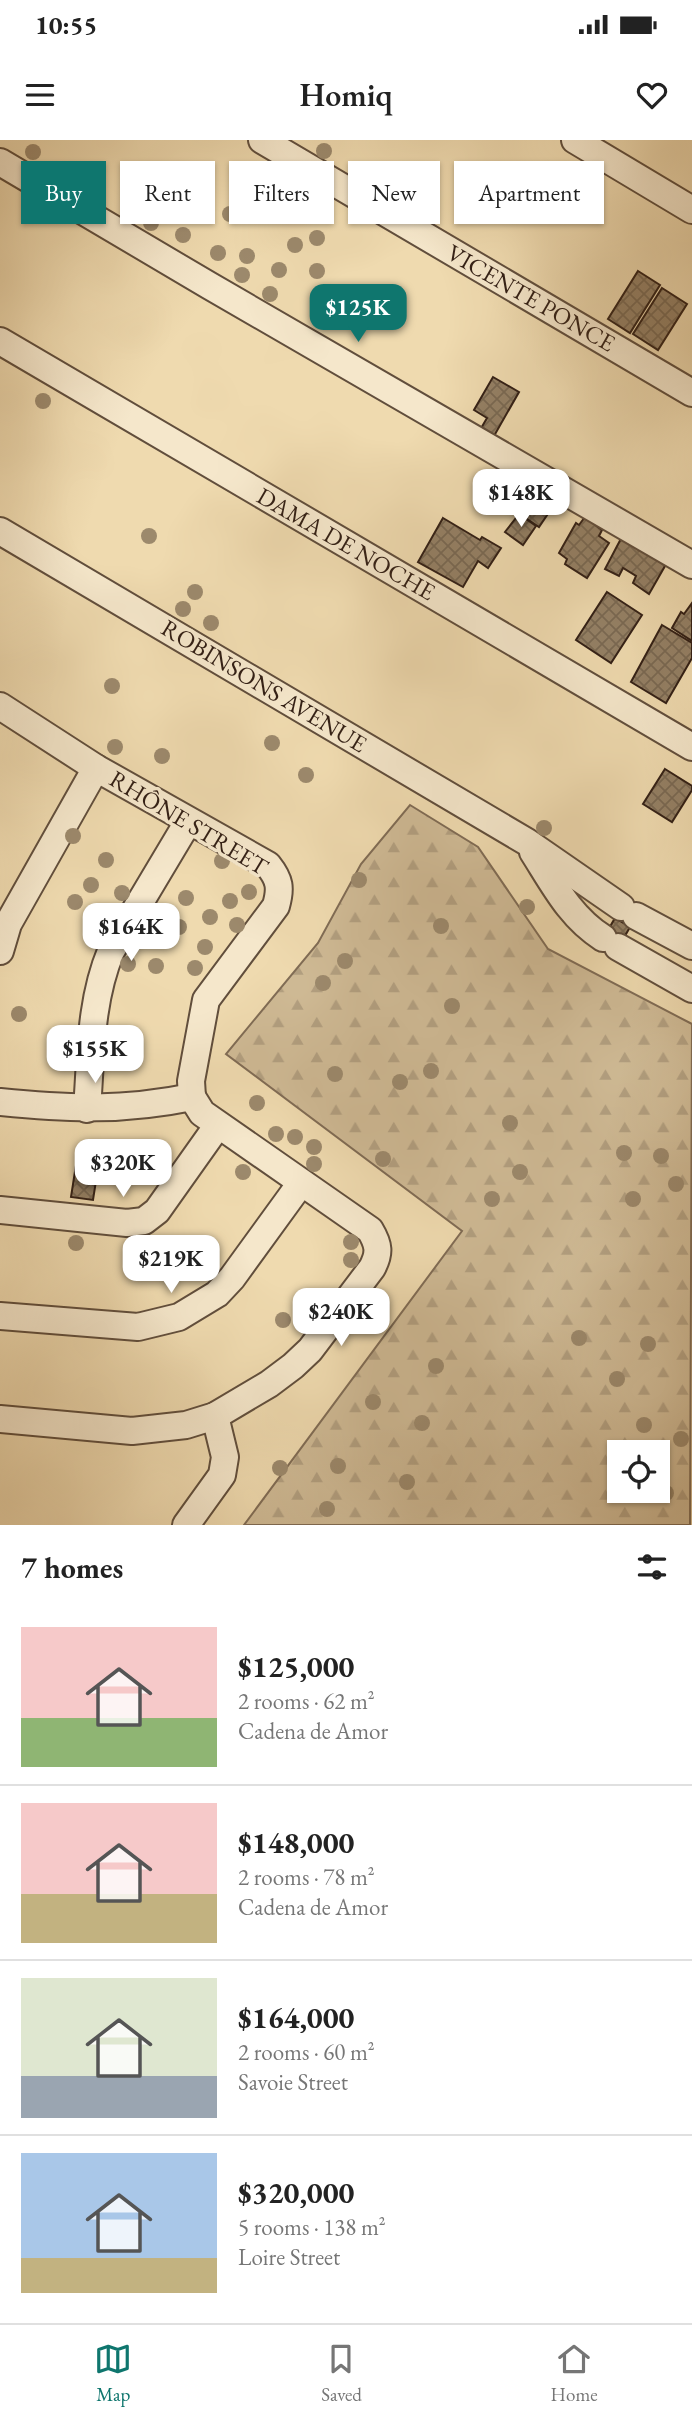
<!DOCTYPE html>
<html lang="en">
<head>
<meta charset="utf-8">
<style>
	body { margin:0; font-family:"EB Garamond",serif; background:#f2f2f2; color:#222; height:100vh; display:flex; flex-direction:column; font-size:26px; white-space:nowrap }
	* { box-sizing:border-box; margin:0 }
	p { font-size:23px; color:#767676 }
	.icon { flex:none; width:38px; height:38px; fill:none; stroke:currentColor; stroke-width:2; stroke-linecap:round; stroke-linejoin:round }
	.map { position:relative; height:1385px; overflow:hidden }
	.details { display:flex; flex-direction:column; background:#fff; flex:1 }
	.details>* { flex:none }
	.hud { position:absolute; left:21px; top:21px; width:651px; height:63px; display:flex; gap:14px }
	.tools { position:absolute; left:607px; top:1300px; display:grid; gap:14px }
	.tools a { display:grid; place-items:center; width:63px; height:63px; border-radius:0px; background:#fff; box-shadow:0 2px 5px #0004; font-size:35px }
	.price { position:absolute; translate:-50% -60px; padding:0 16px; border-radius:14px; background:#fff; color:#222; font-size:23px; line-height:46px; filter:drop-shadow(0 2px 4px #0008) }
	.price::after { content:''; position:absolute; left:50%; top:42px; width:21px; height:16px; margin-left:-10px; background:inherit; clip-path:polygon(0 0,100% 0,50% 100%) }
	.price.on { background:#0f766e; color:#fff }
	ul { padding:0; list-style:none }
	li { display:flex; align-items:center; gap:21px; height:175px; padding:0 21px }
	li+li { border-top:2px solid #e0e0e0 }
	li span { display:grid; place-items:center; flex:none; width:196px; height:140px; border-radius:0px; color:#555 }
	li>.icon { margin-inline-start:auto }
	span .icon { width:84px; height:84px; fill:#fffc; stroke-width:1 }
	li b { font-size:30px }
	h2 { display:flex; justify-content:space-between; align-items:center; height:84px; padding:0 21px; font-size:30px }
	.pill { padding:0 24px; border-radius:0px; background:#fff; box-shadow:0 2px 5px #0004; font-size:24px; line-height:63px }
	.pill.on { background:#0f766e; color:#fff }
	.status { display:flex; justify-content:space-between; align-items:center; height:49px; padding:0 35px; background:#fff; direction:ltr }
	.status svg { height:19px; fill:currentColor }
	header { display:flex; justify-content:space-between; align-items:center; height:91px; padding:0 21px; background:#fff; font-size:32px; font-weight:600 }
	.tabs { display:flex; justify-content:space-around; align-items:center; height:98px; border-top:2px solid #e0e0e0; background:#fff; font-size:19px; color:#767676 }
	.tabs a { display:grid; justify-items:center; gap:4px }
	.tabs .on { color:#0f766e }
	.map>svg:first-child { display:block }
	.forest { fill:url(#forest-firs); stroke:#806c55; stroke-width:2; fill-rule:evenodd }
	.building { fill:url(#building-cross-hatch); stroke:#321f15; stroke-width:2 }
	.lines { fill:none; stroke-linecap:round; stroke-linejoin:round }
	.minor-casing { stroke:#614e3c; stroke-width:30 }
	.minor { stroke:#f5e7cb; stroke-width:26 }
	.tree { fill:#9c896c }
	.labels { text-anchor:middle; stroke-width:7; stroke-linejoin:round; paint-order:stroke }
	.street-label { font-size:24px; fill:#321f15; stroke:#f5e7cb }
</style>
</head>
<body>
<div class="status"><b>10:55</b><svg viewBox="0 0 49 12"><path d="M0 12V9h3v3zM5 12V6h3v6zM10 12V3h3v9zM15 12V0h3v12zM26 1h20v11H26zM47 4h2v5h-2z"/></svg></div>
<header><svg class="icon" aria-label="menu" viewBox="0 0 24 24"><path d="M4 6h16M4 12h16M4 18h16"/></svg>Homiq<svg class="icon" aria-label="heart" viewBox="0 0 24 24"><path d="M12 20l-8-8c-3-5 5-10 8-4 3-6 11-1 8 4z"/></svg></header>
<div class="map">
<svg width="692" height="1385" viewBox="0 0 692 1385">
	<defs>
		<pattern id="forest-firs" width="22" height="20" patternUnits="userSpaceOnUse" patternTransform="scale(1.75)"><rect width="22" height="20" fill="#cfba95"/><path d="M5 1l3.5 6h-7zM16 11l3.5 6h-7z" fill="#b29f80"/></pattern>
		<pattern id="building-cross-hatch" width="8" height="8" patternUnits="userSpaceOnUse" patternTransform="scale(1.75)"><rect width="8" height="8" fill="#948065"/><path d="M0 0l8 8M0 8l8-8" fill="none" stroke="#796852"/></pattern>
	</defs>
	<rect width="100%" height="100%" fill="#efdaaf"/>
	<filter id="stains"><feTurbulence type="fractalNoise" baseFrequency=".00286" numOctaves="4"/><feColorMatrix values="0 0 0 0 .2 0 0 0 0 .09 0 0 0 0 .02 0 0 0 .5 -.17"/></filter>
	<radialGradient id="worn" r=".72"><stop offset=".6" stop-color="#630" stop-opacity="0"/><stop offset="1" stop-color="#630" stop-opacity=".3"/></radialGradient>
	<!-- forest -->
	<path class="forest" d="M410 665 478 707 548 809 692 884 690 1385H244L462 1091 226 914 318 803 361 724ZM620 1312H658V1351H620Z"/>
	<!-- building -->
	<g class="building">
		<polygon points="638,131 660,145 630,193 608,179"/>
		<polygon points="662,148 687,164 658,210 633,194"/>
		<polygon points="493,237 519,252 494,296 480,290 487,278 474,270"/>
		<polygon points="542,344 560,356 539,387 512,369 524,351 534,357"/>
		<polygon points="519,374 536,386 523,405 505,392"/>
		<polygon points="585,377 602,390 599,396 609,403 587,438 565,424 567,419 559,413 576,383 579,385"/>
		<polygon points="443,378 480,400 482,397 501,408 488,428 478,421 463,447 418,422"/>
		<polygon points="625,391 669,419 649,454 633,443 636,436 623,428 619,436 605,429"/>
		<polygon points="607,452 642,475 611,523 576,500"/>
		<polygon points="692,463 692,501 672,488 681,472 684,474"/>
		<polygon points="662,485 692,503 692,518 666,563 631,542"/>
		<polygon points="665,629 692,646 692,650 672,682 643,664"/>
		<polygon points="615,778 630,787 622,801 607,792"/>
		<polygon points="76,1025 98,1028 93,1060 71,1057"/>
	</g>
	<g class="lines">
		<!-- minor casing -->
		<g class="minor-casing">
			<g id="minor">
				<polyline points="262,0 692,253"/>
				<polyline points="575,0 692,70"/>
				<polyline points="0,22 210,146 692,425"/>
				<polyline points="0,201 692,607"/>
				<polyline points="0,391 527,702 621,767"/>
				<path d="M0 566 96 628 268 725C280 740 281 748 276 766L206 860 191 941 192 957"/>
				<path d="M533 712C554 745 570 777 603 798"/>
				<polyline points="636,776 692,806"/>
				<polyline points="618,807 692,849"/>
				<polyline points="0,811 8,784 96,628"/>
				<path d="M0 962C68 969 124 971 192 957"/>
				<path d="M87 969C91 916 90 861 111 811L188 682"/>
				<polyline points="0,1070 127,1083 144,1081 157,1071 218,985"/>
				<polyline points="0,1176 138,1187 179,1177 217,1154 232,1138 301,1043"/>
				<path d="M0 1279 132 1291 186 1285 215 1276 269 1244 293 1226 310 1210 372 1128C380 1113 379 1105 370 1090L202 973 192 957"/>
				<polyline points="186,1385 222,1335 225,1317 215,1276"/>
			</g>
		</g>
		<!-- minor -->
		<use href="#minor" class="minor"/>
	</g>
	<!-- trees -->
	<g class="tree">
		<circle cx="324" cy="11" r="8"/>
		<circle cx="33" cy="12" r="8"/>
		<circle cx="152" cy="32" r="8"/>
		<circle cx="267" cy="37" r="8"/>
		<circle cx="168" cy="53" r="8"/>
		<circle cx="241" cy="57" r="8"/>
		<circle cx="230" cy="74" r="8"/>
		<circle cx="151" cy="83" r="8"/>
		<circle cx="183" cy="95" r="8"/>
		<circle cx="317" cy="98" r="8"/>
		<circle cx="295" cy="105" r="8"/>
		<circle cx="218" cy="113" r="8"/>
		<circle cx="247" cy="116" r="8"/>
		<circle cx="279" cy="130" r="8"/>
		<circle cx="317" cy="131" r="8"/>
		<circle cx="242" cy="135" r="8"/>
		<circle cx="338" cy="153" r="8"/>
		<circle cx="270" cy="154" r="8"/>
		<circle cx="43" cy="261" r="8"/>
		<circle cx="149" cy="396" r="8"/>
		<circle cx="195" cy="452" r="8"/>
		<circle cx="183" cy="469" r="8"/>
		<circle cx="211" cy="483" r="8"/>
		<circle cx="112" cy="546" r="8"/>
		<circle cx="272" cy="603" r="8"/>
		<circle cx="115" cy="607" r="8"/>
		<circle cx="162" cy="616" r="8"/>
		<circle cx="306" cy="635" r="8"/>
		<circle cx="544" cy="688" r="8"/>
		<circle cx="73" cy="696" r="8"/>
		<circle cx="106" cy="720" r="8"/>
		<circle cx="222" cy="721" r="8"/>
		<circle cx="359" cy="740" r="8"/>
		<circle cx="91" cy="745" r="8"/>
		<circle cx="249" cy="752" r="8"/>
		<circle cx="122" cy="753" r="8"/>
		<circle cx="186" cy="758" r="8"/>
		<circle cx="230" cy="761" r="8"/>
		<circle cx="75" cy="762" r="8"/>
		<circle cx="527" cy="767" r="8"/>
		<circle cx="210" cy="777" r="8"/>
		<circle cx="237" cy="785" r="8"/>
		<circle cx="441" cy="786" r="8"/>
		<circle cx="179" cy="787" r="8"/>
		<circle cx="205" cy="807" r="8"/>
		<circle cx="345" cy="821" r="8"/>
		<circle cx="128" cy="824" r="8"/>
		<circle cx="156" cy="826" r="8"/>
		<circle cx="195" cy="828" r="8"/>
		<circle cx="323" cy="843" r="8"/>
		<circle cx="452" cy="866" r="8"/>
		<circle cx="19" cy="874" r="8"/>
		<circle cx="431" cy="931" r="8"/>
		<circle cx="335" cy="934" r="8"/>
		<circle cx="400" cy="942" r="8"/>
		<circle cx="257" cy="963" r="8"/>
		<circle cx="510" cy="983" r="8"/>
		<circle cx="276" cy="994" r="8"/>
		<circle cx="295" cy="997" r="8"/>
		<circle cx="314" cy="1007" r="8"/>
		<circle cx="624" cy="1013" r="8"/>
		<circle cx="661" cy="1016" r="8"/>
		<circle cx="383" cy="1019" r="8"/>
		<circle cx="314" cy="1024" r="8"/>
		<circle cx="243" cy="1032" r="8"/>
		<circle cx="520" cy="1032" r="8"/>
		<circle cx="676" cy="1044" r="8"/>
		<circle cx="492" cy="1059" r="8"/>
		<circle cx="633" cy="1059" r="8"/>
		<circle cx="351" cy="1102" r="8"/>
		<circle cx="76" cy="1103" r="8"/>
		<circle cx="351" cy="1120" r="8"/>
		<circle cx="319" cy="1159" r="8"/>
		<circle cx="283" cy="1180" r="8"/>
		<circle cx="579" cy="1198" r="8"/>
		<circle cx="648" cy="1204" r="8"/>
		<circle cx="436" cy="1226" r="8"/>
		<circle cx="617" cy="1239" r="8"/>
		<circle cx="373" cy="1262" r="8"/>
		<circle cx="422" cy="1283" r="8"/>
		<circle cx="644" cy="1285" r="8"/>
		<circle cx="681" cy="1299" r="8"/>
		<circle cx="338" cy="1326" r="8"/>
		<circle cx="280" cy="1328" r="8"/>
		<circle cx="407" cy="1342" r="8"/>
		<circle cx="666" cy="1353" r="8"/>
		<circle cx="327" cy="1369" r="8"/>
	</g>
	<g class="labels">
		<!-- street labels -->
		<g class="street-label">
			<text transform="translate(531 158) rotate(30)" y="8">VICENTE PONCE</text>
			<text transform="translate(346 404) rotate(30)" y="8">DAMA DE NOCHE</text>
			<text transform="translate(264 546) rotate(31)" y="8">ROBINSONS AVENUE</text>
			<text transform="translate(189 683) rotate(31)" y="8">RHÔNE STREET</text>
		</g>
	</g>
	<rect width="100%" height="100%" filter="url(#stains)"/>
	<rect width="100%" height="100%" fill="url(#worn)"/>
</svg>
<div class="tools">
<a><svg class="icon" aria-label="locate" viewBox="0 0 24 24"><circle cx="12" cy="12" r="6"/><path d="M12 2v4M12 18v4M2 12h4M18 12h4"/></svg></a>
</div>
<b class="price on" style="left:358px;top:204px">$125K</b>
<b class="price" style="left:521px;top:389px">$148K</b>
<b class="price" style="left:131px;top:823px">$164K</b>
<b class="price" style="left:95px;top:945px">$155K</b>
<b class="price" style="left:123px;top:1059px">$320K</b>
<b class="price" style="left:171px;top:1155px">$219K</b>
<b class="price" style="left:341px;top:1208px">$240K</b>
<div class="hud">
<a class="pill on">Buy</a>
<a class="pill">Rent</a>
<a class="pill">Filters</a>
<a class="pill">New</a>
<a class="pill">Apartment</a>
</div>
</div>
<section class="details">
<h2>7 homes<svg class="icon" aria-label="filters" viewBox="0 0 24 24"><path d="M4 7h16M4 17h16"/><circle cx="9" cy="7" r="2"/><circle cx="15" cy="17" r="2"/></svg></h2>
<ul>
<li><span style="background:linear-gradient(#f6c9c9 65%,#8fb573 0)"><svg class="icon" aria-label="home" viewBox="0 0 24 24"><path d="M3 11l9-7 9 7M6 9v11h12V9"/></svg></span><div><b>$125,000</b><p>2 rooms · 62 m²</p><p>Cadena de Amor</p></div></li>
<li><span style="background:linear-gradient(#f6c9c9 65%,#c2b280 0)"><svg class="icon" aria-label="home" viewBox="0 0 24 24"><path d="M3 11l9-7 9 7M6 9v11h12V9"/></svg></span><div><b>$148,000</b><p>2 rooms · 78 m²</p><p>Cadena de Amor</p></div></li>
<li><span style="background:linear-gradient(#dfe7d0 70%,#9aa5b1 0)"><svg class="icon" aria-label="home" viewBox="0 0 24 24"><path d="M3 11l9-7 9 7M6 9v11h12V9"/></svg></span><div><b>$164,000</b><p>2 rooms · 60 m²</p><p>Savoie Street</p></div></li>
<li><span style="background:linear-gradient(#a9c7e8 75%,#c2b280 0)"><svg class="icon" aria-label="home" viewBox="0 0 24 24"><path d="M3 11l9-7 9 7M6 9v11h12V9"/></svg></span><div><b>$320,000</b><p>5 rooms · 138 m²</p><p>Loire Street</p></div></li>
</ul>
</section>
<nav class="tabs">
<a class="on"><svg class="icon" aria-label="map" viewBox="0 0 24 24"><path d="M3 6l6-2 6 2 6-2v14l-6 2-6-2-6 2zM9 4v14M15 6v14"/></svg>Map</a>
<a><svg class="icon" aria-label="saved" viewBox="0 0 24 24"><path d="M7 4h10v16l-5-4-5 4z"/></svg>Saved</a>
<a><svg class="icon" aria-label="home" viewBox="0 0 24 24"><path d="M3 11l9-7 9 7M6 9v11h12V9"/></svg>Home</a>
</nav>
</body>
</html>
